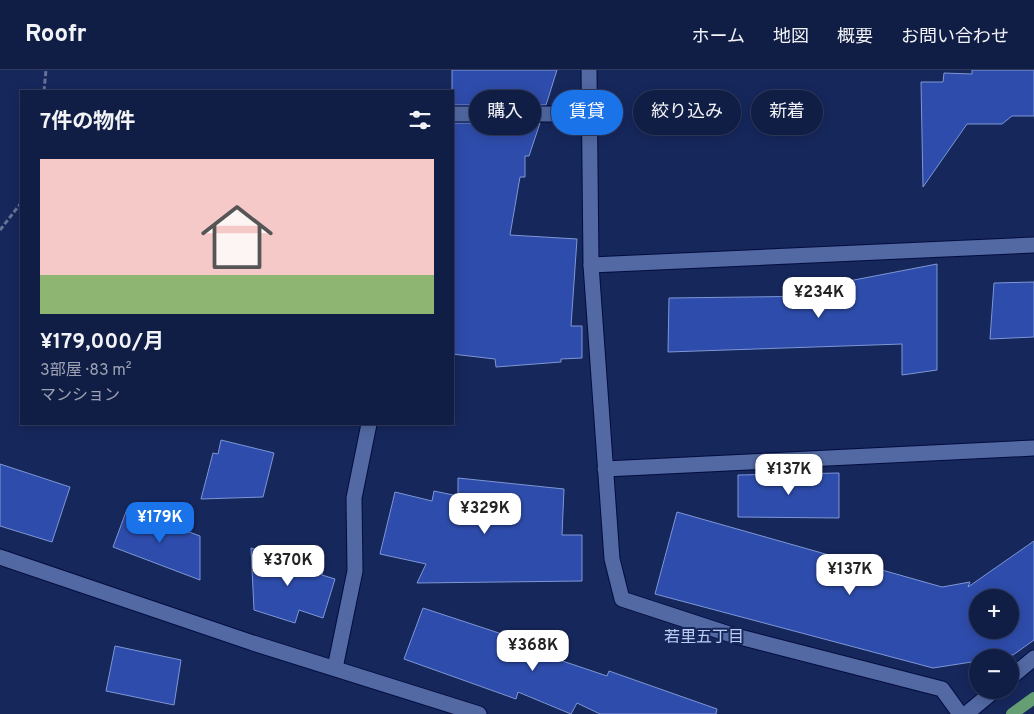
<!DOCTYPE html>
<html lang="ja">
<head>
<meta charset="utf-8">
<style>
	body { margin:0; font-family:Overpass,"Noto Sans JP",sans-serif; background:#19264c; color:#f1f3f6; height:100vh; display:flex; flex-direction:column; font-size:19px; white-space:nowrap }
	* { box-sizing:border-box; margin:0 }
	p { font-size:16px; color:#9ca2b3 }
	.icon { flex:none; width:28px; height:28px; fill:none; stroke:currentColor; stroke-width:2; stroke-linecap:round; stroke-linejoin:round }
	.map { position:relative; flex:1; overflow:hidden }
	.details { position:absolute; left:20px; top:20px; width:434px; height:335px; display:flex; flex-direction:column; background:#101d45; border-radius:0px; box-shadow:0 2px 12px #0003,0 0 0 1px #303b5e }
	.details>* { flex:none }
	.guide { position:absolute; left:469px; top:20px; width:475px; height:45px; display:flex; gap:10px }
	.controls { position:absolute; left:969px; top:519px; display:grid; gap:10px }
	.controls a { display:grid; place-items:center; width:50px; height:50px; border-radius:50%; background:#101d45; box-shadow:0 2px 12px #0003,0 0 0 1px #303b5e; font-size:25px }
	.price { position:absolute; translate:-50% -42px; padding:0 11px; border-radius:10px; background:#fff; color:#222; font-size:16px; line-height:32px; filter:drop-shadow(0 1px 2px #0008) }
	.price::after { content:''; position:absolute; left:50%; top:30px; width:15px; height:11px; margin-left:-8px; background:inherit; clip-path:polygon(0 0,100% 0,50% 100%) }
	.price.current { background:#1a73e8; color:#fff }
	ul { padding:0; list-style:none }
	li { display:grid; align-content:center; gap:10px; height:265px; padding:0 20px }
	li+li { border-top:1px solid #303b5e }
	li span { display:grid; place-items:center; height:155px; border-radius:0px; color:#555 }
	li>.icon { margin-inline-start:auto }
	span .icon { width:90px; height:90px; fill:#fffc; stroke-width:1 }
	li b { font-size:21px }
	h2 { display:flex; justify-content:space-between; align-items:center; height:60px; padding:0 20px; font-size:21px }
	.pill { padding:0 18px; border-radius:22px; background:#101d45; box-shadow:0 2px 12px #0003,0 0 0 1px #303b5e; font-size:18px; line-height:45px }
	.pill.current { background:#1a73e8; color:#fff }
	header { display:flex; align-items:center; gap:30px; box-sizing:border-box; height:70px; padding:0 25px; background:#101d45; border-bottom:1px solid #303b5e }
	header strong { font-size:24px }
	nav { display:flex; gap:28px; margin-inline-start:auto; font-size:18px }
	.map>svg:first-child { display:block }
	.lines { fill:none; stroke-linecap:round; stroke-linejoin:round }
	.stream { stroke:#669e73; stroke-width:12 }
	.building { fill:#2e4cab; stroke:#7e97d5; fill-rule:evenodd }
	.lane-casing { stroke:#040c3f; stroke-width:17 }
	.street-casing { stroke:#040c3f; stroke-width:17 }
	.path { stroke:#667296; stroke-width:3; stroke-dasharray:5 2.5; stroke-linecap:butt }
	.lane { stroke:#5269a3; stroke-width:15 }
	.street { stroke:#5269a3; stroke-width:15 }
	.labels { text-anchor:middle; stroke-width:4; stroke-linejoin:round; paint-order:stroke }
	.neighbourhood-label { font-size:16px; fill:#bccdf4; stroke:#16275c }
</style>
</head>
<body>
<header>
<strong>Roofr</strong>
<nav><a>ホーム</a><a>地図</a><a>概要</a><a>お問い合わせ</a></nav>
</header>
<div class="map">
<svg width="1034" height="644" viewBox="0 0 1034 644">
	<rect width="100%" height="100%" fill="#16275c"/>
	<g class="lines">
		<!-- stream -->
		<polyline class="stream" points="1012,644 1034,628"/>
	</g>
	<!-- building -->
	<g class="building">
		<polygon points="452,0 557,0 546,35 452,35"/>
		<polygon points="972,0 1034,0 1034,46 1012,46 1002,54 967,54 923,117 921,12 943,12 944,3 972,4"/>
		<polygon points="452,53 540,53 529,86 525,86 525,107 520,107 510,165 577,169 571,256 582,256 582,288 561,289 561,292 496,297 495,289 452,284"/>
		<polygon points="937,194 937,300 902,305 902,274 668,282 669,228 828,226 828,215"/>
		<polygon points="1034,212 1034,267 990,269 994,213"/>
		<polygon points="221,370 274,383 263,427 201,429 213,383 218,384"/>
		<polygon points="0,394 70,417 52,472 0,456"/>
		<polygon points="839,403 839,448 738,447 738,405"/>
		<polygon points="458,408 564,419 562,465 582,465 582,511 417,513 426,494 380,484 395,422 432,431 434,421 458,426"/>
		<polygon points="127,439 200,466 200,510 113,477"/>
		<path d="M677 442 942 517 970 512 968 517 1034 471V570L1013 585 978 588V591L933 598 655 524ZM978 528H1010V560H978Z"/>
		<polygon points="251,478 323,500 322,505 335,509 323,548 299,540 295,553 254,540"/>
		<polygon points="423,538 517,569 515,575 607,606 609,601 717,639 716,644 600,644 577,633 571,644 518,622 516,629 404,589"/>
		<polygon points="115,576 181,590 174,635 106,621"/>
	</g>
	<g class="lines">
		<!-- lane casing -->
		<g class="lane-casing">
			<g id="lane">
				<polyline points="452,44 590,44"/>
				<polyline points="591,195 1034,175"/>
				<polyline points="605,399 1034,378"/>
			</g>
		</g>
		<!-- street casing -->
		<g class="street-casing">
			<g id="street">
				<polyline points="589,0 591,195 612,489 622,529 732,565 942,619 960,644"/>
				<polyline points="0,487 253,573 479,644"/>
				<polyline points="335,598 355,501 354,428 369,354"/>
				<polyline points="1010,608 1034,588"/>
				<polyline points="966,644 995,620"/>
			</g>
		</g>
		<!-- path -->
		<g class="path">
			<polyline points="44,21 46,0"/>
			<polyline points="0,160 21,133"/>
		</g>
		<!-- lane -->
		<use href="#lane" class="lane"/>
		<!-- street -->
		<use href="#street" class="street"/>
	</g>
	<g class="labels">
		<!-- neighbourhood labels -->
		<g class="neighbourhood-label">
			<text x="704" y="572">若里五丁目</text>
		</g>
	</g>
</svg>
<div class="controls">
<a>+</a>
<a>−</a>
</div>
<b class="price" style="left:819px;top:249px">¥234K</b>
<b class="price" style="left:789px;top:426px">¥137K</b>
<b class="price" style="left:485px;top:465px">¥329K</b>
<b class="price current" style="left:160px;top:474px">¥179K</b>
<b class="price" style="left:288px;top:517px">¥370K</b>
<b class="price" style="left:850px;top:526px">¥137K</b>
<b class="price" style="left:533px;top:602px">¥368K</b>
<div class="guide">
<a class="pill">購入</a>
<a class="pill current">賃貸</a>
<a class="pill">絞り込み</a>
<a class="pill">新着</a>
</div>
<section class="details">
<h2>7件の物件<svg class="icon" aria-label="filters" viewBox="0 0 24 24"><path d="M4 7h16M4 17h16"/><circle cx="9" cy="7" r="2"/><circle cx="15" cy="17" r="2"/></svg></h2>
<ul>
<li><span style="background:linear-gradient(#f6c9c9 75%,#8fb573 0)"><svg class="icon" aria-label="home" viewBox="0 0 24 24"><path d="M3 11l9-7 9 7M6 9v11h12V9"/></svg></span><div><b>¥179,000/月</b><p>3部屋 · 83 m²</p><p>マンション</p></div></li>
</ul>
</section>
</div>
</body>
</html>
